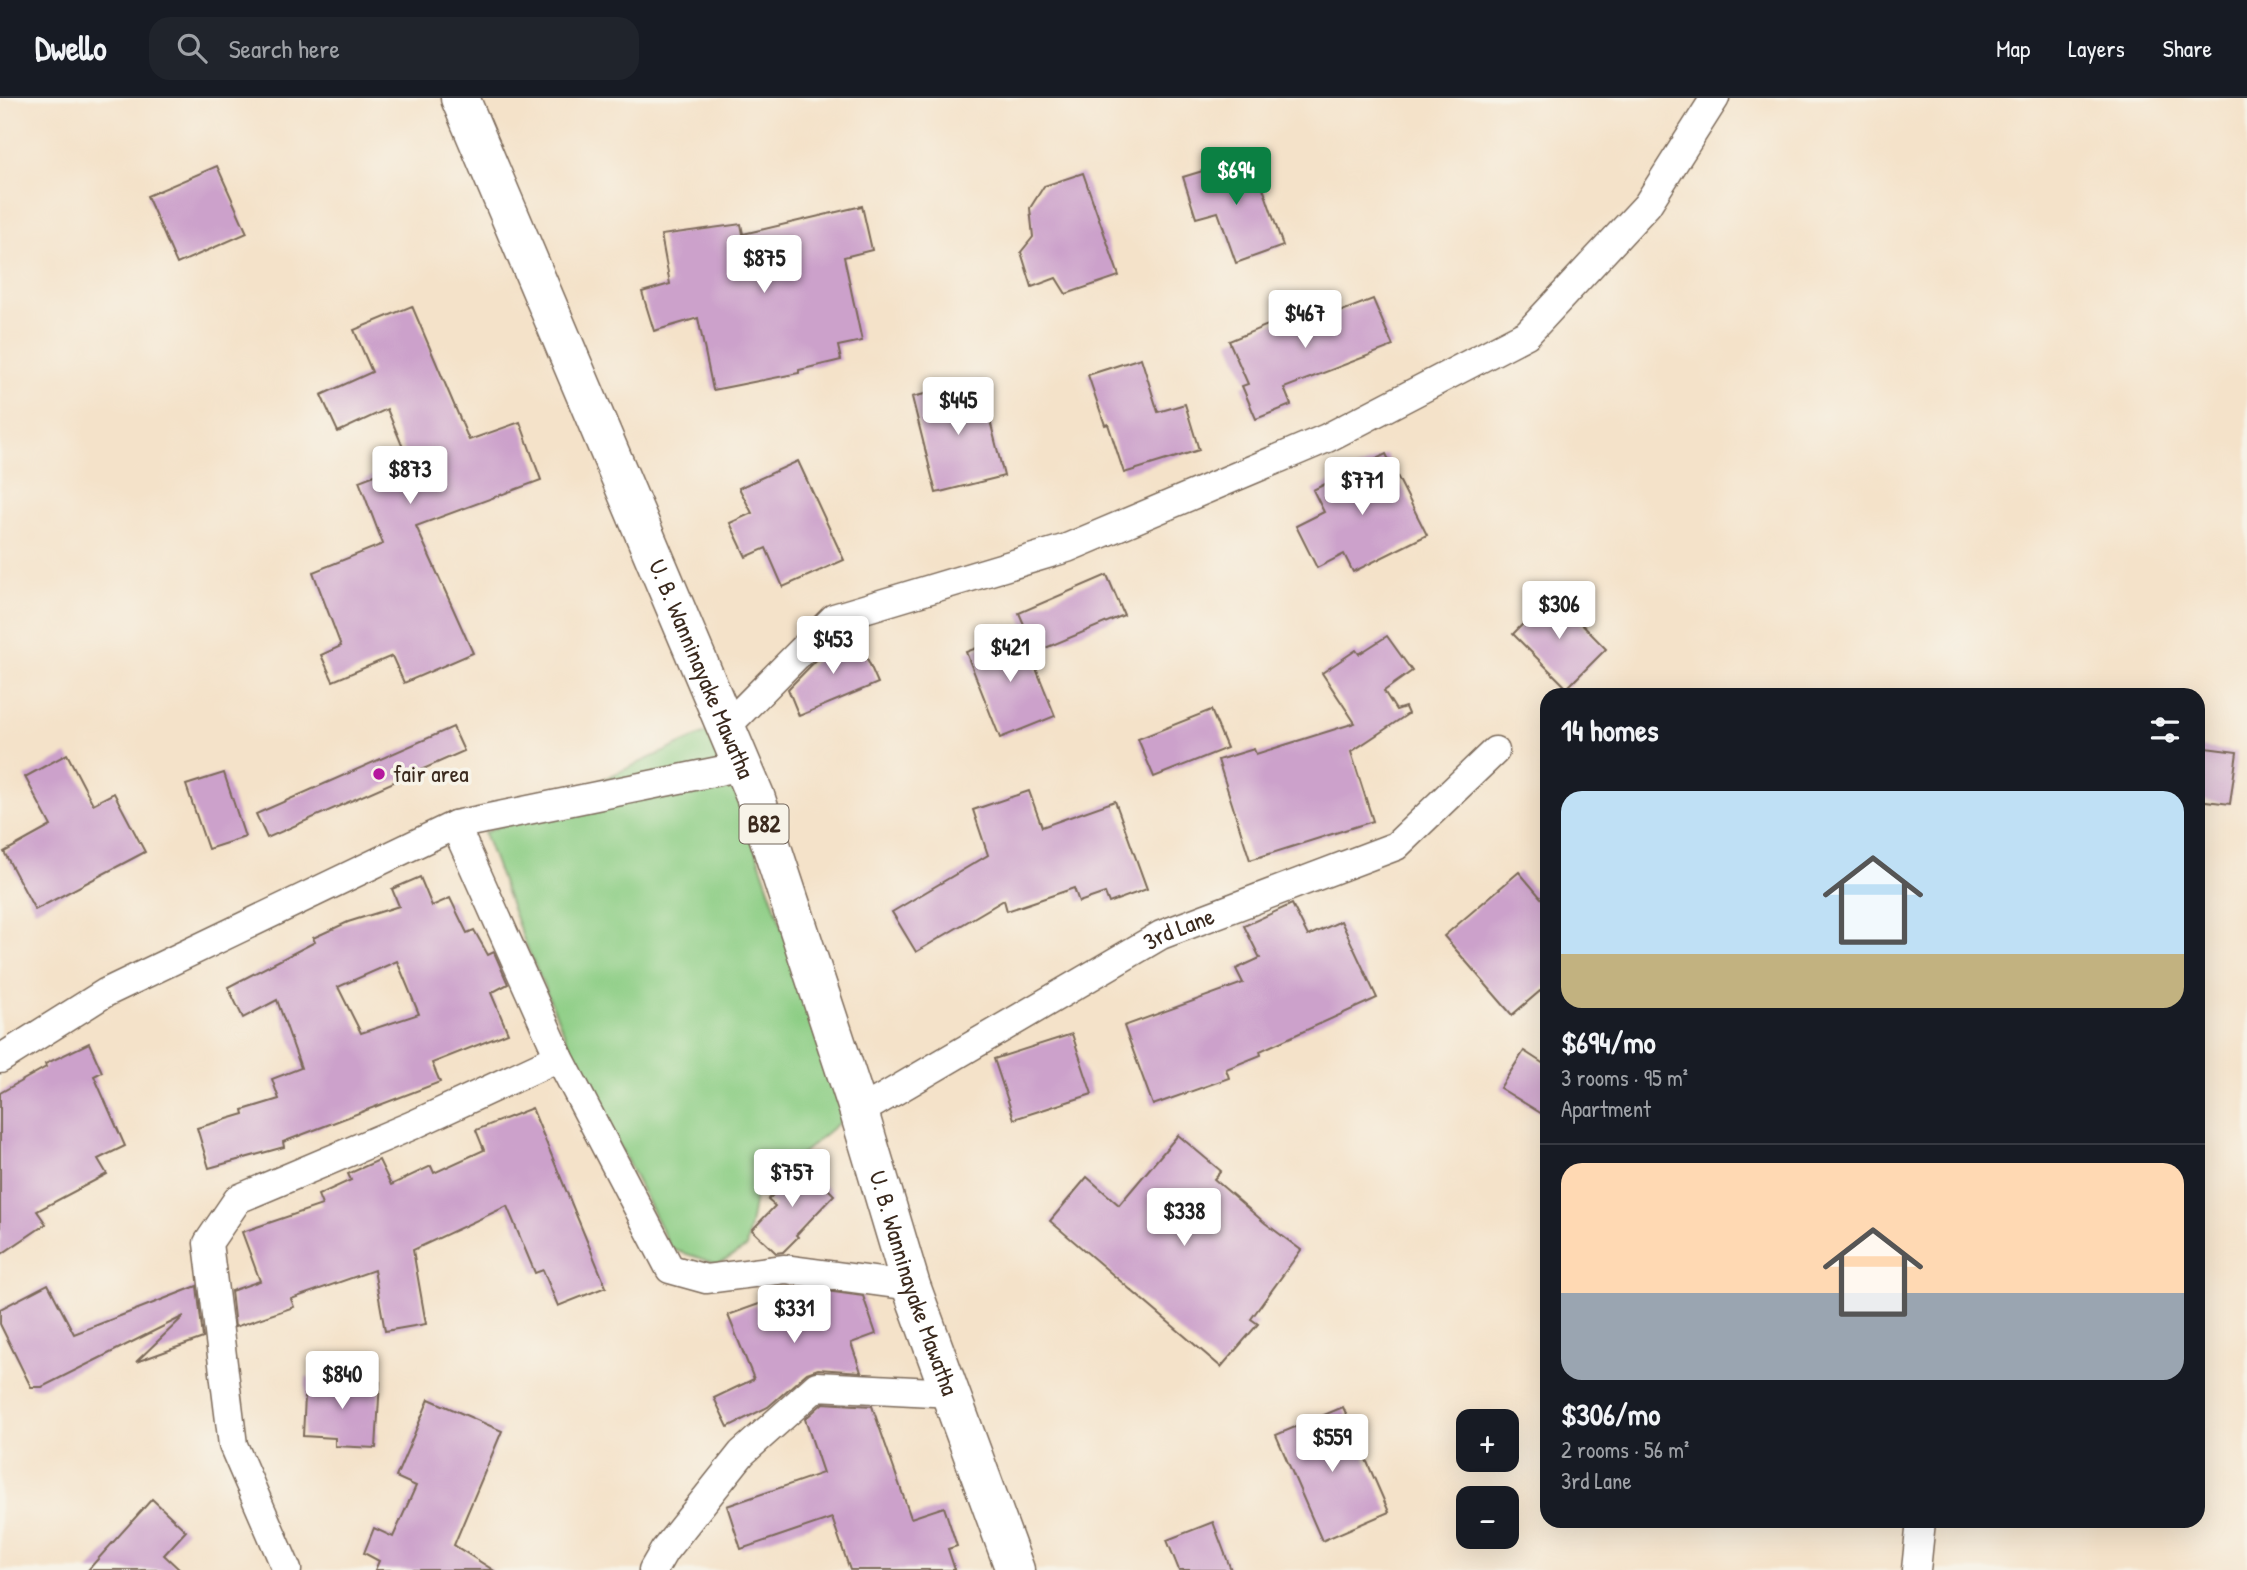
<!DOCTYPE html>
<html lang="en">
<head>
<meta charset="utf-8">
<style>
	body { margin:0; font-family:"Patrick Hand",sans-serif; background:#20242c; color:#f1f3f6; height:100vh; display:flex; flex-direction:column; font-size:26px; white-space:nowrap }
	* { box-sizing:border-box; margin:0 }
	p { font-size:23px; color:#9ea1a6 }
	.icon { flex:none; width:38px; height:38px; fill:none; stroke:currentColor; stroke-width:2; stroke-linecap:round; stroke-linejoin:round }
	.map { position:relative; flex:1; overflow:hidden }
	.panel { position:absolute; left:1540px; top:590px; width:665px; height:840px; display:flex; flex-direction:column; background:#171b24; border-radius:21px; box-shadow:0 7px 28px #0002 }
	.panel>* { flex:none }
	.tools { position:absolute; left:1456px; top:1311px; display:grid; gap:14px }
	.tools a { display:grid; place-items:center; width:63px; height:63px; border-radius:14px; background:#171b24; box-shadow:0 7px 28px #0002; font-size:35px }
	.price { position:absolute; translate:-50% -60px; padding:0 16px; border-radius:7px; background:#fff; color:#222; font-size:23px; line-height:46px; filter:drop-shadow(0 2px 4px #0008) }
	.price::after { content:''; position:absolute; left:50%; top:42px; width:21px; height:16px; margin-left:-10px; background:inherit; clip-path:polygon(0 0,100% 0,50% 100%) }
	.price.on { background:#0b8043; color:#fff }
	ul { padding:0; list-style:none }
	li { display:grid; align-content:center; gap:14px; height:371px; padding:0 21px }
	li+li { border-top:2px solid #363941 }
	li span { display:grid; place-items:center; height:217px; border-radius:21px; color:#555 }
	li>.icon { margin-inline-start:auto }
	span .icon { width:126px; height:126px; fill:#fffc; stroke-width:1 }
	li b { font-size:30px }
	h2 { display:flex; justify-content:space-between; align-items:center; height:84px; padding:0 21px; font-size:30px }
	header { display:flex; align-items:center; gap:42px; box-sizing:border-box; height:98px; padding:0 35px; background:#171b24; border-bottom:2px solid #363941 }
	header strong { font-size:33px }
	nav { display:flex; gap:38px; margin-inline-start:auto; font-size:24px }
	.search { width:490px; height:63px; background:#20242c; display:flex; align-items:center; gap:18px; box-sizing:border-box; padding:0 24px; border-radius:21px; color:#9ea1a6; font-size:26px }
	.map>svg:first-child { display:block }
	.green { fill:#8dce85; stroke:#647c52; stroke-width:2 }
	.building { fill:#cca1cb; fill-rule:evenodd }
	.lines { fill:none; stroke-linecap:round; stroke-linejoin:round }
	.street-casing { stroke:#7c6a5a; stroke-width:31 }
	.primary-casing { stroke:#7c6a5a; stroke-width:41 }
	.street { stroke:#fff; stroke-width:28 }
	.primary { stroke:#fff; stroke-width:38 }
	.poi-dot { fill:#b5179e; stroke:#f7f3e8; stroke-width:2.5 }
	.labels { text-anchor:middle; stroke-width:7; stroke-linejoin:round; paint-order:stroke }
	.shield { fill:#f7f3e8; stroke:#73665b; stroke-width:2 }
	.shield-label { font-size:23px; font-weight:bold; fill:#3b2a1e }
	.street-label { font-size:24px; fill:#3b2a1e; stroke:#f7f3e8 }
	.poi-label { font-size:24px; fill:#3b2a1e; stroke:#f7f3e8; text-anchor:start }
</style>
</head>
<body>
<header>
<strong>Dwello</strong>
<div class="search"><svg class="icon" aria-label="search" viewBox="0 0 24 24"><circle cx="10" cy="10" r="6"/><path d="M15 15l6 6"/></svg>Search here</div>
<nav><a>Map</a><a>Layers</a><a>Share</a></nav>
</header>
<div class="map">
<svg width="2247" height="1472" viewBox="0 0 2247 1472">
	<rect width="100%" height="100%" fill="#f7f3e8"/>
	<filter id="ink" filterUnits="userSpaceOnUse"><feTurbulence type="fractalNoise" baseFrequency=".0143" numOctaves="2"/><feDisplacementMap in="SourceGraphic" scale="14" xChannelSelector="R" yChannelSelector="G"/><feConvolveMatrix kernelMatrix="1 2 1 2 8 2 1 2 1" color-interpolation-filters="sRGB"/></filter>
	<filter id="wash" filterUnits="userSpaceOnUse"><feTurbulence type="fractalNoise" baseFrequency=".00686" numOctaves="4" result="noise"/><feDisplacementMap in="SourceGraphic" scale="28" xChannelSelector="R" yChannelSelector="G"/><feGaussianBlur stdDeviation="1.57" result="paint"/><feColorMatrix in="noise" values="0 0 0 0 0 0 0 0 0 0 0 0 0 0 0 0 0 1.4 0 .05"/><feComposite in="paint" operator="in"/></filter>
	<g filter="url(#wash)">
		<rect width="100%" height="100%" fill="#f4e2c9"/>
		<!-- green -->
		<polygon class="green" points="714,631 847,1018 756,1094 746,1150 718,1166 671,1151 571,951 523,840 484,735"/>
		<g id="blocks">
			<!-- building -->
			<g class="building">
				<polygon points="1252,58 1283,148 1236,165 1218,114 1196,120 1183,79"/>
				<polygon points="217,68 247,135 177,166 147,98"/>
				<polygon points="1083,75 1119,178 1066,196 1056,180 1032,189 1021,154 1033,139 1030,110 1044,88"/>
				<polygon points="862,108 872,152 844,159 862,243 838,248 841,262 799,272 799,275 713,292 698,220 654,233 642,194 670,186 661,137 741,126 743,136"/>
				<polygon points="1331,201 1337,215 1373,201 1393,248 1284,290 1291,307 1256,321 1242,288 1248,286 1229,243"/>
				<polygon points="412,208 469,342 520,324 541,382 416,428 473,555 404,585 392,558 333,583 321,557 341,548 313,474 383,446 359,383 409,364 387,311 338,334 321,297 372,274 354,232"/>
				<polygon points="1141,260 1158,314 1185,306 1199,352 1124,375 1108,326 1105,327 1088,277"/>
				<polygon points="980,283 1004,378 936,395 912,299"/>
				<polygon points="1386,356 1427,437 1353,474 1344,456 1317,470 1296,428 1324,414 1313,392"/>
				<polygon points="798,363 844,462 783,489 766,450 746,459 730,425 752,415 739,390"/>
				<polygon points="1107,477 1124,517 1036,554 1019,515"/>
				<polygon points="1552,496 1606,551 1567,590 1513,536"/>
				<polygon points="1021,533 1055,618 1000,640 966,554"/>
				<polygon points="856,535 878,585 799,618 788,591 834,544"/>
				<polygon points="1387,538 1412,573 1384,593 1396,612 1405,609 1408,616 1351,654 1373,723 1250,762 1218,662 1254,651 1256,656 1355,625 1322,575 1356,552 1359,556"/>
				<polygon points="1211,612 1227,650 1154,679 1138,641"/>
				<polygon points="453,629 464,653 267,740 256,716"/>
				<polygon points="2198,649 2237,654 2230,706 2198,702"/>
				<polygon points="67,656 93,706 114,695 145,754 35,812 4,754 51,728 25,679"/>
				<polygon points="224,675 245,739 208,751 186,687"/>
				<polygon points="1029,693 1042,729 1115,703 1147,791 1109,805 1105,795 1079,804 1074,790 1007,813 1004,802 916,854 892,814 988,757 973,712"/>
				<polygon points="1519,774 1547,807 1547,887 1512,917 1444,838"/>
				<path d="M420 779 432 808 450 800 467 835 474 832 488 857 494 854 508 886 491 895 508 935 432 965 440 984 283 1044 284 1049 209 1070 197 1030 244 1016 243 1012 279 1001 272 981 301 970 277 902 243 920 228 889 315 844 313 840 348 824 399 808 392 791ZM397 863 419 916 361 935 338 889Z"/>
				<polygon points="1292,806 1308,838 1341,823 1377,900 1260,953 1261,957 1226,971 1229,980 1153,1007 1124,928 1243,885 1236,871 1260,860 1244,828"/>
				<polygon points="1072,936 1092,996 1014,1021 994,961"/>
				<polygon points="89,945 102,974 94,978 125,1048 98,1061 107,1076 37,1113 46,1126 0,1157 0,995 46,969 45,966"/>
				<polygon points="1524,953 1547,968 1547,1019 1500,990"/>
				<polygon points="532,1010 606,1189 558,1208 543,1172 535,1175 507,1108 413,1152 426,1226 385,1233 374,1172 291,1201 294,1209 235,1229 231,1193 260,1183 242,1134 322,1107 318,1097 351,1082 348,1076 379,1062 391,1087 431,1068 434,1075 484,1052 476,1032"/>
				<polygon points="1178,1037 1221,1073 1214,1081 1265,1125 1301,1152 1251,1221 1258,1226 1221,1269 1050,1123 1087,1079 1119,1107"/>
				<polygon points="803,1066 834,1097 796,1137 798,1139 783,1154 776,1155 752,1132 775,1108 768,1102"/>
				<polygon points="48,1186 74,1236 197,1188 203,1240 136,1264 184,1218 42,1289 31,1289 0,1226 0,1211"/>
				<polygon points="804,1190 863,1198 876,1236 851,1245 861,1274 818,1271 807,1275 768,1309 728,1329 714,1300 754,1281 728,1217"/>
				<polygon points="306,1279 380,1284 376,1350 335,1348 335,1340 303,1338"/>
				<polygon points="429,1301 502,1333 454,1447 493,1472 375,1472 379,1463 364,1455 374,1430 393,1439 416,1388 396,1379"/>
				<polygon points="823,1305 872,1308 911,1420 944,1409 957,1448 948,1451 955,1472 850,1472 832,1420 741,1451 727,1408 823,1375 805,1321"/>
				<polygon points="1343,1309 1389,1414 1322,1443 1276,1337"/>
				<polygon points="152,1401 186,1433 164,1457 180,1472 88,1472"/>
				<polygon points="1213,1424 1231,1472 1179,1472 1167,1442"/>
			</g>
		</g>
	</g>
	<g filter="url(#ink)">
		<use href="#blocks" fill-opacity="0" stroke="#7c6a5a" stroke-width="2"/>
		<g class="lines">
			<!-- street casing -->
			<g class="street-casing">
				<g id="street">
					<polyline points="726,629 834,520 1067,450 1327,340 1527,236 1647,107 1715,0"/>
					<polyline points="455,727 559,959 670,1171 706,1181 785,1171 911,1188"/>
					<polyline points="0,961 105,895 455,727 743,668"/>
					<path id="s1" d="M859 1014 1161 837 1396 748 1495 653"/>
					<polyline points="287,1472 233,1347 208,1145 238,1101 413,1027 559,959"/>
					<polyline points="653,1472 664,1453 742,1355 817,1288 952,1295"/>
					<polyline points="1916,1472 1921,1423"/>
				</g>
			</g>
			<!-- primary casing -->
			<g class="primary-casing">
				<g id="primary">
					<path id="s2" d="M460 0 755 698 859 1014 911 1188 1015 1472"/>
				</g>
			</g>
			<!-- street -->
			<use href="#street" class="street"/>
			<!-- primary -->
			<use href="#primary" class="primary"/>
		</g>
	</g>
	<!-- markers -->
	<circle class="poi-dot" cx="379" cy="676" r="7"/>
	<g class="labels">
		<!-- shield labels -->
		<rect class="shield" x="739.5" y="706.5" width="49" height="39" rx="5"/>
		<g class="shield-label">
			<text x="764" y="734">B82</text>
		</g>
		<!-- street labels -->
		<g class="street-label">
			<text dy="8" stroke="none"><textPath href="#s2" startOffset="620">U. B. Wanninayake Mawatha</textPath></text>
			<text dy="8" stroke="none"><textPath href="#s1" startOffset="369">3rd Lane</textPath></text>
			<text dy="8" stroke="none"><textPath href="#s2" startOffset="1270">U. B. Wanninayake Mawatha</textPath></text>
		</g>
		<!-- poi labels -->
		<g class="poi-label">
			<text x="393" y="684">fair area</text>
		</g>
	</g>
</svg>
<div class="tools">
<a>+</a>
<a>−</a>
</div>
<b class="price on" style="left:1236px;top:109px">$694</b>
<b class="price" style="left:764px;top:197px">$875</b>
<b class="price" style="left:1305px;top:252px">$467</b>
<b class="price" style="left:958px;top:339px">$445</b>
<b class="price" style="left:410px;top:408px">$873</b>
<b class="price" style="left:1362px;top:419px">$771</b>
<b class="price" style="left:1559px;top:543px">$306</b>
<b class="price" style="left:833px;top:578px">$453</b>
<b class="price" style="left:1010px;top:586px">$421</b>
<b class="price" style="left:792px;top:1111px">$757</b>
<b class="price" style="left:1184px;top:1150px">$338</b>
<b class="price" style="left:794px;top:1247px">$331</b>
<b class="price" style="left:342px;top:1313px">$840</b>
<b class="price" style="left:1332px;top:1376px">$559</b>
<section class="panel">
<h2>14 homes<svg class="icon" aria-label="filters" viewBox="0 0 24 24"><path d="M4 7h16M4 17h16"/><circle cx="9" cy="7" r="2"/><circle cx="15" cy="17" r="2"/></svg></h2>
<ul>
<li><span style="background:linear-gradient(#bfe0f5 75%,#c2b280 0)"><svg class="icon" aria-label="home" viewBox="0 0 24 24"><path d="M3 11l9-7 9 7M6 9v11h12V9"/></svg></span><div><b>$694/mo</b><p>3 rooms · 95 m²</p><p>Apartment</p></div></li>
<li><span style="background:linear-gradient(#ffd9b3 60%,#9aa5b1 0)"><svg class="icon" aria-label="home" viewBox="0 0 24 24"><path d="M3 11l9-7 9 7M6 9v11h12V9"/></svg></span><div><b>$306/mo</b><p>2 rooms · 56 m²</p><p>3rd Lane</p></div></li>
</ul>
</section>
</div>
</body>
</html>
